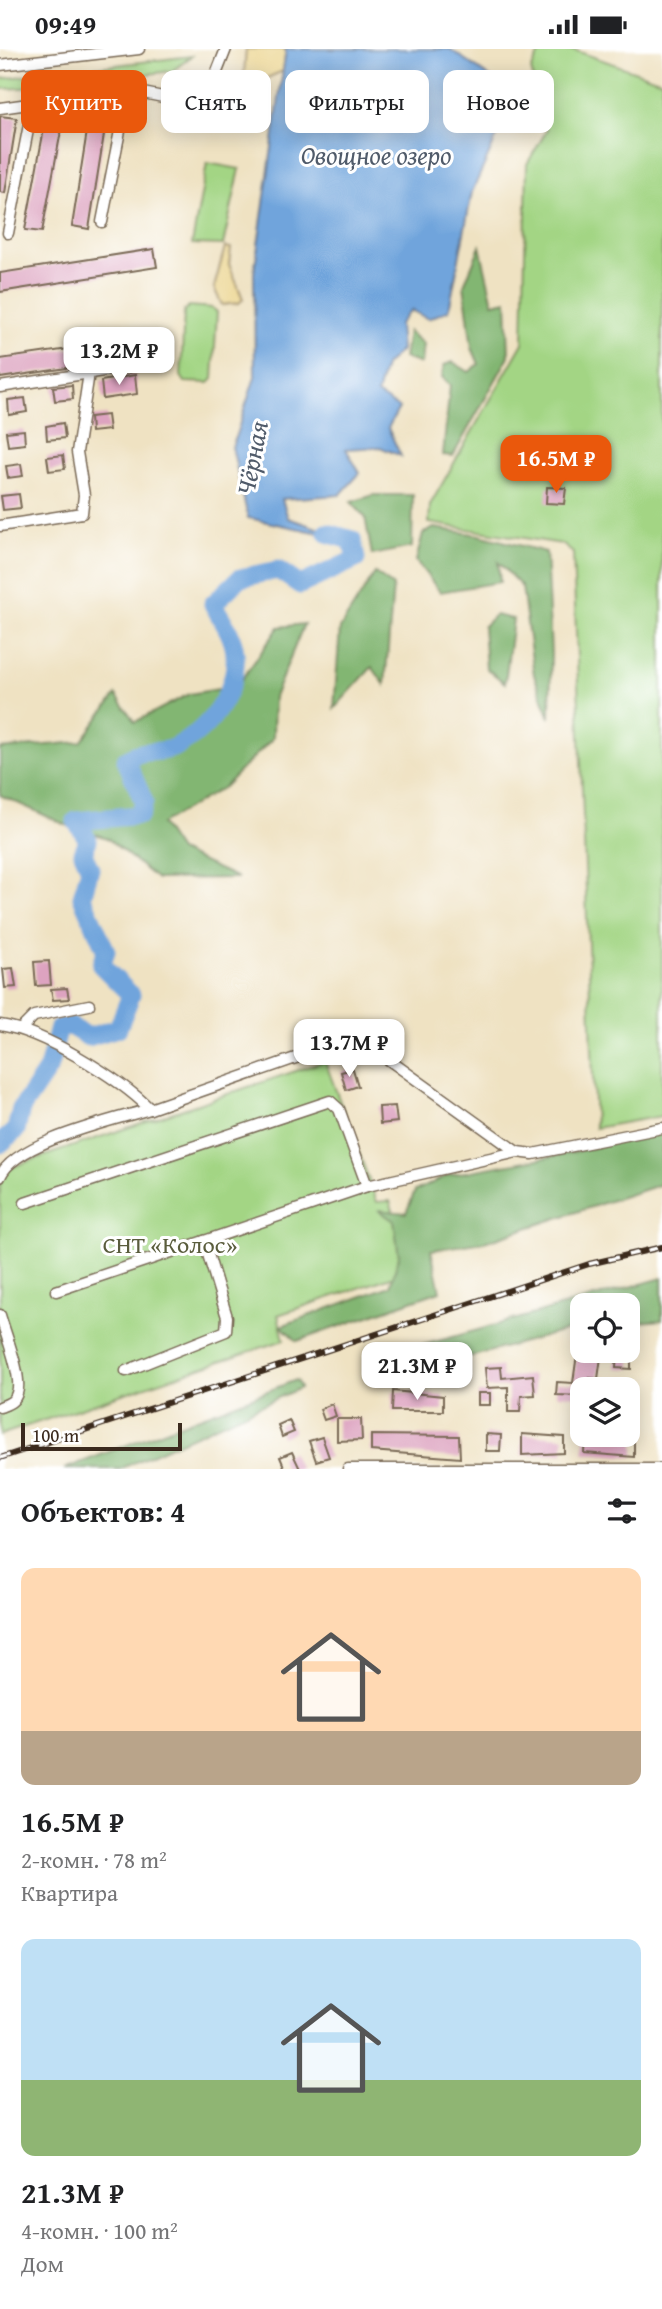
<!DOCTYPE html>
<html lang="ru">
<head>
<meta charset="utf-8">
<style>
	body { margin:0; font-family:"Gentium Book Plus",serif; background:#f2f2f2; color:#202124; height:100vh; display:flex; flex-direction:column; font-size:26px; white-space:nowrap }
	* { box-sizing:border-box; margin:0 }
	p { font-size:23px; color:#757577 }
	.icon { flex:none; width:38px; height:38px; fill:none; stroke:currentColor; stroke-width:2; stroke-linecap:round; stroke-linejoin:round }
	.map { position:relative; height:1420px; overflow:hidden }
	.side { display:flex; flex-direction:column; background:#fff; flex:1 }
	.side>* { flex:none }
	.banner { position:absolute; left:21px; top:21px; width:621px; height:63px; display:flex; gap:14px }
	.buttons { position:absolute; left:570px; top:1244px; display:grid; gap:14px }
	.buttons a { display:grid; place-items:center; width:70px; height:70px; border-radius:14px; background:#fff; box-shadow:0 4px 18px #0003; font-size:35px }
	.scale { position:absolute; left:21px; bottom:18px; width:161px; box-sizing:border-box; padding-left:7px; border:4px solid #3b2a1e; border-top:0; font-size:19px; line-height:24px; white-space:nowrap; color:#3b2a1e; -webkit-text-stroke:5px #fff; paint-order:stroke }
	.price { position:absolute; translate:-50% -60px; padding:0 16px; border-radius:14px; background:#fff; color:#222; font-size:23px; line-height:46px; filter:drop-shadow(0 2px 4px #0008) }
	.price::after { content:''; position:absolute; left:50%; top:42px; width:21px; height:16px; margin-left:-10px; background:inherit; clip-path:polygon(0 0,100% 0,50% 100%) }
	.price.active { background:#ea580c; color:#fff }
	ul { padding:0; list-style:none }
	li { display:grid; align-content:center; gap:14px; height:371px; padding:0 21px }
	li span { display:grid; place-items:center; height:217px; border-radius:14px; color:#555 }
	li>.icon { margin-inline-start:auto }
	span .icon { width:126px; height:126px; fill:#fffc; stroke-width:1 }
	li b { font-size:30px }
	h2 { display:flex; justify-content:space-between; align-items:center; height:84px; padding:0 21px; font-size:30px }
	.chip { padding:0 24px; border-radius:14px; background:#fff; box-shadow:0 4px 18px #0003; font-size:24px; line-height:63px }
	.chip.active { background:#ea580c; color:#fff }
	.status { display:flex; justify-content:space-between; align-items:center; height:49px; padding:0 35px; background:#fff; direction:ltr }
	.status svg { height:19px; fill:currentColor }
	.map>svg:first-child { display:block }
	.green { fill:#a3d584; stroke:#6f8051; stroke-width:2 }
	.forest { fill:#82b672; stroke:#5e7048; stroke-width:2 }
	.sand { fill:#eeda9e; stroke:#94825e; stroke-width:2 }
	.water { fill:#70a4dc; stroke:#56677d; stroke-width:2 }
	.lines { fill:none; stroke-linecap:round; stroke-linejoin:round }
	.river { stroke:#70a4dc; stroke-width:19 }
	.building { fill:#dda3c0 }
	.minor-casing { stroke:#7a6a57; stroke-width:13 }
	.minor { stroke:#fff; stroke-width:10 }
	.rail-casing { stroke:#3b2a1e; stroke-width:6 }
	.rail { stroke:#fff; stroke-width:3.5; stroke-dasharray:10; stroke-linecap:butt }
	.labels { text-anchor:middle; stroke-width:6; stroke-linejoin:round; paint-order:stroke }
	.park-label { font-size:24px; fill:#5a5d3d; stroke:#fff }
	.water-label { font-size:26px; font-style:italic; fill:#505b6a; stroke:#fff }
</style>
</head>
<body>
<div class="status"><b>09:49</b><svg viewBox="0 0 49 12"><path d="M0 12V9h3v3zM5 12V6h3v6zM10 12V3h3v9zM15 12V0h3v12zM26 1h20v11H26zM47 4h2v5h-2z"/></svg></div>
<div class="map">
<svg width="662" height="1420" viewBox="0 0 662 1420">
	<rect width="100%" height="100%" fill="#fff"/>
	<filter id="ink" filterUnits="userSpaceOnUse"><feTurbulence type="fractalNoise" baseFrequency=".0143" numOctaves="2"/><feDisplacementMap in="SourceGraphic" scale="14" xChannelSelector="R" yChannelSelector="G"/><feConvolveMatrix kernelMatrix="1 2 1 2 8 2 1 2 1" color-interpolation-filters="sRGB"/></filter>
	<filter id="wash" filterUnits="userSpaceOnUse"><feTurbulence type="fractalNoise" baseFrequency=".00686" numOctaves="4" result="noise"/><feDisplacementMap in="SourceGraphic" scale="28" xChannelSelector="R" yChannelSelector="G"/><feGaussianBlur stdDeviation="1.57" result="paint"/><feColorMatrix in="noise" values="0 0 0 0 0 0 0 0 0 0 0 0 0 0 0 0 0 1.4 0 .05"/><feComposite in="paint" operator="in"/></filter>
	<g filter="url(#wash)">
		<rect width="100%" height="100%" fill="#efe2c2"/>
		<!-- green -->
		<g class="green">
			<polygon points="541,0 574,1 662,32 662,1067 595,1079 573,504 562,495 429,474 430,456 523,294 527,115 547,81 531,21"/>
			<polygon points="192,7 172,22 44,38 0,40 0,30"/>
			<polygon points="207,114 240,120 223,196 192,195"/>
			<polygon points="189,257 212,259 217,263 213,330 209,334 185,333 181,327 184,262"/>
			<polygon points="325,1012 377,1153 390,1152 412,1221 278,1266 284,1291 0,1386 0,1122"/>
		</g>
		<!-- forest -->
		<g class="forest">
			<polygon points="480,197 493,254 507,251 509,307 453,407 443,406 450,336 442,328 444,316 453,313 469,323 479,315 472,299 464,236"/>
			<polygon points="408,282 423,295 421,315 404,309"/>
			<polygon points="374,446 413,446 412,498 372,506 365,468 351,453"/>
			<polygon points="434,479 479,486 546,503 551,604 550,669 534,626 522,538 498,513 500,533 440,543 416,512 423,484"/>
			<polygon points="375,524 393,537 385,636 372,618 334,660 340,579"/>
			<polygon points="495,566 513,570 505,634 486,619 483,578"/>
			<polygon points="304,575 274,648 273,689 224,738 161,775 179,802 238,829 157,830 107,789 66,776 0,746 0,700 81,693 116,646 135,673 189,645 237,637 279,578"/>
			<polygon points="662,1083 662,1135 484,1193 431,1201 440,1242 297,1292 281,1277 390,1237 399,1208 394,1172 378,1161 406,1164 415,1142 449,1126 560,1106"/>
			<polygon points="662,1229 662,1271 628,1274 628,1256 583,1256 583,1277 437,1317 378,1309"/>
			<polygon points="296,1331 300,1339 120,1420 64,1420"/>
		</g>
		<!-- sand -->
		<g class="sand">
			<polygon points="246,0 286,0 283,22 258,33 244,25"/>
			<polygon points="225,198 231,199 229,215 243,250 239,254 222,256 214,239"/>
		</g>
		<!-- water -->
		<polygon class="water" points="286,0 450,0 500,35 499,83 472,143 449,261 428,270 411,261 399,275 401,301 385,317 377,345 399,359 388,379 401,407 380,398 346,400 360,424 340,446 282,450 288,469 352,491 248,469 232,398 255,328 254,224"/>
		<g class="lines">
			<!-- river -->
			<path class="river" d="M0 1095 16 1081 21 1060 48 1020 59 979 70 977 88 988 118 979 131 946 101 916 106 902 82 848 90 820 83 804 88 791 76 772 140 766 144 753 126 711C144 698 156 706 173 699 211 683 248 630 231 588 227 577 219 566 213 555L240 529 278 521 300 536 356 510 352 491 327 484"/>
		</g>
		<g id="blocks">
			<!-- building -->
			<g class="building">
				<polygon points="91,57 108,60 89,180 72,177"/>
				<polygon points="47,64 64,66 42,183 25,181"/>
				<polygon points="0,67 17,69 5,144 0,143"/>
				<polygon points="154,200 157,218 0,243 0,224"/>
				<polygon points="151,288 154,306 0,329 0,310"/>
				<polygon points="135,326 137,345 103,350 101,332"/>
				<polygon points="72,336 73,350 55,352 53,338"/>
				<polygon points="25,349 27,363 9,366 8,351"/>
				<polygon points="107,366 109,381 91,383 90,368"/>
				<polygon points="63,374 65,389 47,391 46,377"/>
				<polygon points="24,381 25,395 8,397 6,383"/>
				<polygon points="63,406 65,420 49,422 47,408"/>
				<polygon points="21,415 23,427 8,429 6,417"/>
				<polygon points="547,438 566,439 564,455 546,454"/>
				<polygon points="19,445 21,459 3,461 1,447"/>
				<polygon points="49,912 51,936 36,937 34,913"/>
				<polygon points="13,919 16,938 5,939 3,920"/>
				<polygon points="67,939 69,950 53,951 51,940"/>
				<polygon points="353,1020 358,1037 346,1041 341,1023"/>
				<polygon points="395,1057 397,1073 380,1075 379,1058"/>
				<polygon points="617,1303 631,1303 631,1320 616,1319"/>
				<polygon points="577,1305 601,1308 598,1330 590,1329 590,1340 583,1340 583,1347 556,1346 557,1333 573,1334"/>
				<polygon points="501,1318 502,1329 533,1326 535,1346 521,1347 520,1363 508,1363 508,1338 487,1339 485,1319"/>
				<polygon points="393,1342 443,1347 443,1362 392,1362"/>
				<rect x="478" y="1344" width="12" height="12"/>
				<polygon points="332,1355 336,1367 324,1371 320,1360"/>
				<polygon points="337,1370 361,1370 362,1391 337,1392"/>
				<polygon points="289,1371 294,1383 282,1388 278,1376"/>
				<polygon points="486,1385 501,1386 500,1402 486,1402"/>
				<polygon points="522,1385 564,1388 564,1404 522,1406"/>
				<polygon points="371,1386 459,1387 460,1409 371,1402"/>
				<polygon points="322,1388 329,1408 316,1412 309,1392"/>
				<polygon points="585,1388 634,1393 634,1408 584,1404"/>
				<polygon points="292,1403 300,1420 285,1420 280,1408"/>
			</g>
		</g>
	</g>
	<g filter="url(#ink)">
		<use href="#blocks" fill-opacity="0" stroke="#7a6a57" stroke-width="2"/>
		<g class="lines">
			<!-- minor casing -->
			<g class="minor-casing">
				<g id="minor">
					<polyline points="0,16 139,0"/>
					<polyline points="0,59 128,41 193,54 204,47 211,38 226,0"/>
					<polyline points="102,173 128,41"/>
					<polyline points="8,184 33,55"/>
					<polyline points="0,338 148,315"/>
					<polyline points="0,477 82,464 84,446 77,403 89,324"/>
					<path d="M0 976C43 982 119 1029 150 1060L324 999 343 995 382 1006 517 1103"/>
					<polyline points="22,979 34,967 89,956"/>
					<path d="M0 1128C14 1093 114 1071 150 1060"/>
					<polyline points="25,1154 330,1052 339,1060 367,1137"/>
					<polyline points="56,1242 367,1137 517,1103 533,1105 662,1079"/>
					<path d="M0 1266C5 1284 23 1328 17 1344 15 1353 7 1355 0 1358"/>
					<polyline points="126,1322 226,1282 227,1268 204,1192"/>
					<polyline points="348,1420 662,1420"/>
				</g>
			</g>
			<!-- minor -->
			<use href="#minor" class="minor"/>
			<!-- rail casing -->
			<g class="rail-casing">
				<polyline id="rail" points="0,1409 589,1215 662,1198"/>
			</g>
			<!-- rail -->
			<use href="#rail" class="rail"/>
		</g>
	</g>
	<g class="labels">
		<!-- park labels -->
		<g class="park-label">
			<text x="170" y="1204">СНТ «Колос»</text>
		</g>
		<!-- water labels -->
		<g class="water-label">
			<text x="376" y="115">Овощное озеро</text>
			<text transform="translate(252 409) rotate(-79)" y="9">Чёрная</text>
		</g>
	</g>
</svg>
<div class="buttons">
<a><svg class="icon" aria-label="locate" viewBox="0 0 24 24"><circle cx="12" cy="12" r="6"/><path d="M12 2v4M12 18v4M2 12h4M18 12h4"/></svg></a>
<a><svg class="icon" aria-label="layers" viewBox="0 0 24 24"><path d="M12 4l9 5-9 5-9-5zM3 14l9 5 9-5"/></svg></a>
</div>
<div class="scale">100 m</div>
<b class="price" style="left:119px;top:338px">13.2M ₽</b>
<b class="price active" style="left:556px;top:446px">16.5M ₽</b>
<b class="price" style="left:349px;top:1030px">13.7M ₽</b>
<b class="price" style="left:417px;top:1353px">21.3M ₽</b>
<div class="banner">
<a class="chip active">Купить</a>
<a class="chip">Снять</a>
<a class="chip">Фильтры</a>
<a class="chip">Новое</a>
</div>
</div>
<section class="side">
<h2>Объектов: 4<svg class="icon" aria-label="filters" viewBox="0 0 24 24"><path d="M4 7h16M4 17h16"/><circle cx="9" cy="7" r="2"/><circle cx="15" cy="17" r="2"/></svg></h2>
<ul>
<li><span style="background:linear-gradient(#ffd9b3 75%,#b9a48a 0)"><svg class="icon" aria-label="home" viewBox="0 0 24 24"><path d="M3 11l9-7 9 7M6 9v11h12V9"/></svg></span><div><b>16.5M ₽</b><p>2-комн. · 78 m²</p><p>Квартира</p></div></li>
<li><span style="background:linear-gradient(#bfe0f5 65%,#8fb573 0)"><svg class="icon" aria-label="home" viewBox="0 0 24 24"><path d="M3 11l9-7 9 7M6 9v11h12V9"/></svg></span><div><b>21.3M ₽</b><p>4-комн. · 100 m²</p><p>Дом</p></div></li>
</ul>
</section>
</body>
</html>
